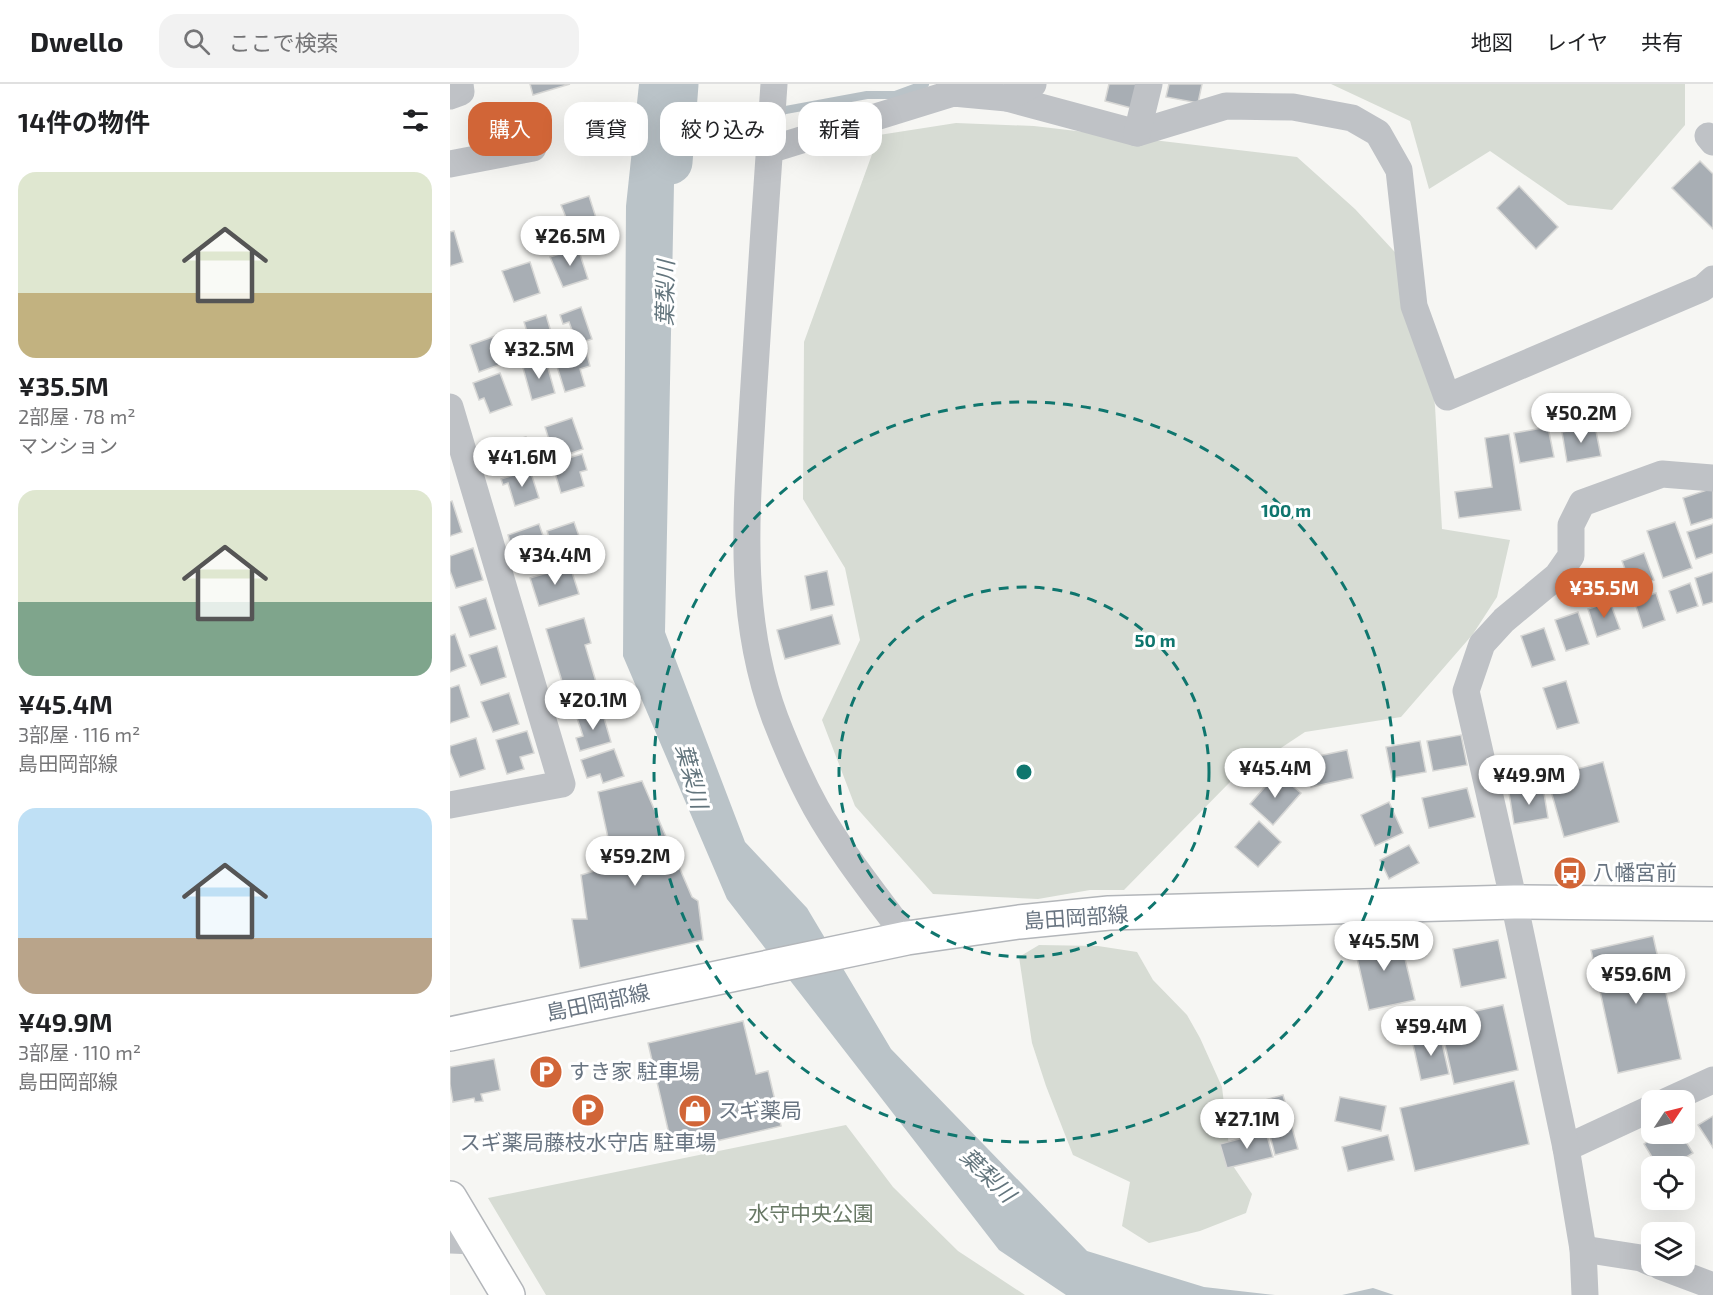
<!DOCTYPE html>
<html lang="ja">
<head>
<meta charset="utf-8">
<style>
	body { margin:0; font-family:"Exo 2","Noto Sans JP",sans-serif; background:#f2f2f2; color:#202124; height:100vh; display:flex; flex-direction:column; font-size:22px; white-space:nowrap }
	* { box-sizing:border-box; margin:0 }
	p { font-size:20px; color:#757577 }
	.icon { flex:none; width:33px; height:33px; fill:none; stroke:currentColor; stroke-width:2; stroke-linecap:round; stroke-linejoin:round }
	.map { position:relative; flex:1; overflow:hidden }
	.drawer { display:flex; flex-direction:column; background:#fff; width:450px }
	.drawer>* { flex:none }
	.top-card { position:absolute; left:18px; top:18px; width:570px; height:54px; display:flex; gap:12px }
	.needle { width:39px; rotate:55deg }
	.buttons { position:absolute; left:1191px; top:1006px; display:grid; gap:12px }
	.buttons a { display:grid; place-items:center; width:54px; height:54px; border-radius:12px; background:#fff; box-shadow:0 6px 24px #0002; font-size:30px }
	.price { position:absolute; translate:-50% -51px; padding:0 14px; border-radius:21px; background:#fff; color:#222; font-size:20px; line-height:39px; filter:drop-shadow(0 2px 3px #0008) }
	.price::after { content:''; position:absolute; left:50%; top:36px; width:18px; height:14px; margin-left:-9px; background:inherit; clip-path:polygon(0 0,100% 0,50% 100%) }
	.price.on { background:#d16537; color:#fff }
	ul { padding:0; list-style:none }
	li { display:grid; align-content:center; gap:12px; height:318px; padding:0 18px }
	li span { display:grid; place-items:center; height:186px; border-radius:18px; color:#555 }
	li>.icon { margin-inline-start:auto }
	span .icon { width:108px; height:108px; fill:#fffc; stroke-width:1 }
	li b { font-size:26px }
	h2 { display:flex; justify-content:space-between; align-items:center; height:72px; padding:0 18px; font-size:26px }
	.chip { padding:0 21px; border-radius:18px; background:#fff; box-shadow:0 6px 24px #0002; font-size:21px; line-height:54px }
	.chip.on { background:#d16537; color:#fff }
	header { display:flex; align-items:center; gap:36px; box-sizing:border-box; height:84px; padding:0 30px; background:#fff; border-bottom:2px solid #e0e0e0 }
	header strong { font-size:28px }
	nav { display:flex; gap:33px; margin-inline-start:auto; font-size:21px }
	.search { width:420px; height:54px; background:#f2f2f2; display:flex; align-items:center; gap:15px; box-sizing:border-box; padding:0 21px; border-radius:18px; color:#757577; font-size:22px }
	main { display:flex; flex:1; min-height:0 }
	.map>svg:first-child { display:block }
	.green { fill:#d7dcd4 }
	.water { fill:#bac3c8 }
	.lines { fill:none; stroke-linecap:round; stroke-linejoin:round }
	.stream { stroke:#bac3c8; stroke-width:8 }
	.river { stroke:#bac3c8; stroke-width:45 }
	.building { fill:#a8aeb4; stroke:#d7d7d5; stroke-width:1.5 }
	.major-casing { stroke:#b3b6ba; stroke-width:36 }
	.minor { stroke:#bfc2c6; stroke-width:27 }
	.major { stroke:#fff; stroke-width:33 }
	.ring { fill:none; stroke:#0f766e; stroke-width:3; stroke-dasharray:10 8 }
	.labels { text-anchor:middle; stroke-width:6; stroke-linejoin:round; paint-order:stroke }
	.poi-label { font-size:21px; fill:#687481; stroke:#fff; text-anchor:start }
	.street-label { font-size:21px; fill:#687481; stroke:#fff }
	.park-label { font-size:21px; fill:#697966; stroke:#fff }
	.water-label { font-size:22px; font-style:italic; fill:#63757d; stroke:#fff }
	.centre { fill:#0f766e; stroke:#fff; stroke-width:3 }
	.ring-label { font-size:18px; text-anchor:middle; font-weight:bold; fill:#0f766e; stroke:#fff; stroke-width:6; stroke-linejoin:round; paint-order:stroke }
</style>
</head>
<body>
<header>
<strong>Dwello</strong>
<div class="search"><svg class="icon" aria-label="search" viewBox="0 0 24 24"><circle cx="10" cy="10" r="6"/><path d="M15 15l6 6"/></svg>ここで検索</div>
<nav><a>地図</a><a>レイヤ</a><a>共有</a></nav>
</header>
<main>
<section class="drawer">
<h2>14件の物件<svg class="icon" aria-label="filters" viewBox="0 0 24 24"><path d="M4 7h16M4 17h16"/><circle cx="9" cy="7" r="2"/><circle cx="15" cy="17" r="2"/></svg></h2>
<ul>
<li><span style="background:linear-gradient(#dfe7d0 65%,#c2b280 0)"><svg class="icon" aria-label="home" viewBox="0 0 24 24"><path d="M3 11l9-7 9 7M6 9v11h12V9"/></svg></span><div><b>¥35.5M</b><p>2部屋 · 78 m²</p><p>マンション</p></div></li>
<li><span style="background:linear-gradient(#dfe7d0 60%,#7fa58c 0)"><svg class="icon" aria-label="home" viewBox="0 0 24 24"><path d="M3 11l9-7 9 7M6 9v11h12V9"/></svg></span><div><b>¥45.4M</b><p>3部屋 · 116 m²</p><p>島田岡部線</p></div></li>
<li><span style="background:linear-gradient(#bfe0f5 70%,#b9a48a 0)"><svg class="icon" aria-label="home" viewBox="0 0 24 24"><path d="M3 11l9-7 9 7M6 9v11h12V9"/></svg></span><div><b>¥49.9M</b><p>3部屋 · 110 m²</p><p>島田岡部線</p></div></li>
</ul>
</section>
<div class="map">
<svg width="1263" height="1211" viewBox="0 0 1263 1211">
	<rect width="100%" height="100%" fill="#f6f6f3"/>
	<!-- green -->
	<g class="green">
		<polygon points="881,0 1235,0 1235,41 1162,126 1118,121 1040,67 979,105 960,37"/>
		<polygon points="506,39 584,42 847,73 905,125 968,193 985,322 992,445 1060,456 1047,513 1023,550 951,633 855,648 781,697 674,806 640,806 588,815 483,810 405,722 372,636 410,556 395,484 353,415 354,258 429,51"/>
		<polygon points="589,861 648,862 687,868 703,896 737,931 750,954 772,1003 781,1079 802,1110 796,1129 750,1147 699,1159 672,1142 680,1098 623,1071 596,1002 582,959 569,873"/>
		<polygon points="396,1041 443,1103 508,1167 575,1211 96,1211 38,1114"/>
	</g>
	<!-- water -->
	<g class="water">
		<polygon points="189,0 226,0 215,548 295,758 357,824 441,965 637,1167 754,1203 825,1211 616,1211 549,1166 277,815 173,572 176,122"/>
		<polygon points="923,1204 944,1211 892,1211"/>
	</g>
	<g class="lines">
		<!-- stream -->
		<polyline class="stream" points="222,47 417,11 445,11 475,0"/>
		<!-- river -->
		<polyline class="river" points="220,78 226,0"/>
	</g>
	<!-- building -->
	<g class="building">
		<polygon points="80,0 120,0 83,11"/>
		<polygon points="659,0 690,0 685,25 655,17"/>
		<polygon points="719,0 752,0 748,19 716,13"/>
		<polygon points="1250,77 1263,90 1263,145 1222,104"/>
		<polygon points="1069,102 1108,143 1086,165 1047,124"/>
		<polygon points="139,112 149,143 123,151 111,121"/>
		<polygon points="4,147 13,178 0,182 0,148"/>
		<polygon points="128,164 138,195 113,203 100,173"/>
		<polygon points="80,178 90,209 64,218 52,187"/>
		<polygon points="131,223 142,255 114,264 110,250 122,246 119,238 113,240 110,231"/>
		<polygon points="96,231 106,265 84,271 74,238"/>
		<polygon points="51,250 60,277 29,288 20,261"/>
		<polygon points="135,264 140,282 130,285 135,302 115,308 104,273"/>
		<polygon points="96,277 105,309 82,316 73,284"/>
		<polygon points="50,289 62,321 40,329 34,314 29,316 23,299"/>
		<polygon points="122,334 133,365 105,375 95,343"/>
		<polygon points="1145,342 1151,372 1117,378 1112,348"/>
		<polygon points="1098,343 1104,373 1070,379 1064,349"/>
		<polygon points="1059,350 1071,426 1009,434 1005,408 1042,403 1035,354"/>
		<polygon points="76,353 84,376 55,385 48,361"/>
		<polygon points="132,370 137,386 130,388 134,402 111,409 102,379"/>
		<polygon points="80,386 89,414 65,422 58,399 53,401 51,395"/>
		<polygon points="1263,404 1263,434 1241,441 1233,414"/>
		<polygon points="2,417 12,448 0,452 0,418"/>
		<polygon points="124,438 135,469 107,479 97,447"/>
		<polygon points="1225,438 1242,484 1213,494 1197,447"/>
		<polygon points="89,440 98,466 66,477 58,451"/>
		<polygon points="1263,440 1263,469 1246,475 1237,448"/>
		<polygon points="23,464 33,496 6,504 0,487 0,472"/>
		<polygon points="1194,469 1204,496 1182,504 1172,477"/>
		<polygon points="120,482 129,510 89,522 80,494"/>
		<polygon points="377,487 384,521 361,526 355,492"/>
		<polygon points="1263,488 1263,518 1253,521 1245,494"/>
		<polygon points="1240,499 1248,522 1227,529 1219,507"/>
		<polygon points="1206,509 1215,536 1193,544 1184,516"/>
		<polygon points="36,514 46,545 20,553 9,523"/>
		<polygon points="1160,518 1170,545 1147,553 1138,525"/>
		<polygon points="1128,528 1139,560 1116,567 1105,536"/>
		<polygon points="382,531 390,560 335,575 327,546"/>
		<polygon points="134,534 141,559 135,561 152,618 121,627 96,545"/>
		<polygon points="1094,544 1105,576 1082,583 1071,552"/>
		<polygon points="5,550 16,582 0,588 0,552"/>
		<polygon points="47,562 56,593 31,601 19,571"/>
		<polygon points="1116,597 1129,639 1107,645 1093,604"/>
		<polygon points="9,601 19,633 0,639 0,604"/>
		<polygon points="59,609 69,640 43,648 31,618"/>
		<polygon points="152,627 161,658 130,667 126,654 133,652 127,634"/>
		<polygon points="77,647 84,669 70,673 74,685 57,690 46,656"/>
		<polygon points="1011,651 1017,681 983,687 977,657"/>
		<polygon points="26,654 35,685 10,693 0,668 0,662"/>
		<polygon points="970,657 976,688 942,694 936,663"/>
		<polygon points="164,665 174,692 153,699 150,690 137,694 131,676"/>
		<polygon points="897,666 903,694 861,703 854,675"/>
		<polygon points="1153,678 1169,738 1114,753 1097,693"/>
		<polygon points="827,689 851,709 823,741 800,720"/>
		<polygon points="192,697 242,813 248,817 253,856 130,884 122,835 137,835 131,791 164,781 148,708"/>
		<polygon points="1093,703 1098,734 1064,740 1059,709"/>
		<polygon points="1017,704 1025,733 979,744 972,714"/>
		<polygon points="939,718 953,749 925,762 911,731"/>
		<polygon points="809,737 831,758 808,783 785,763"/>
		<polygon points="959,761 969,779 939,795 930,776"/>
		<polygon points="949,850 965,916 919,926 904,861"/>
		<polygon points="1203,852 1231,975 1168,989 1141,866"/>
		<polygon points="1048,856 1056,894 1011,903 1003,865"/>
		<polygon points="1053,921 1068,986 1004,1000 989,935"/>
		<polygon points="293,937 306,990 318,987 331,1042 223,1067 198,959"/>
		<polygon points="990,950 999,990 971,996 962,956"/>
		<polygon points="44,975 50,1006 31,1010 33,1017 25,1018 24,1014 3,1018 0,1000 0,983"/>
		<polygon points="1064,997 1079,1060 965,1087 950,1024"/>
		<polygon points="833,1011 848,1065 825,1071 811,1017"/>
		<polygon points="890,1013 936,1022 931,1047 885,1037"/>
		<polygon points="1263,1032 1263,1064 1248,1041"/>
		<polygon points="816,1048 823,1073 777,1084 770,1060"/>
		<polygon points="1209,1050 1231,1050 1243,1069 1220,1083 1208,1083 1194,1060"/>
		<polygon points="938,1051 944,1076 898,1087 892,1063"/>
	</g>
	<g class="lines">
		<!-- major casing -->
		<g class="major-casing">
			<g id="major">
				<polyline points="0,950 457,854 569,838 659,829 1064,818 1263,820"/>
				<polyline points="0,1114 58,1211"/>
			</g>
		</g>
		<!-- minor -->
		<g class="minor">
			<path d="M324 0C317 105 309 211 303 316 297 425 286 529 325 634 337 665 350 695 366 724 392 770 426 812 457 854"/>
			<polyline points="0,12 11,8 10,0"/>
			<polyline points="557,14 687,49 776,22 843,23 902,34 928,49 949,86 964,222 997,313 1253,204 1263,195"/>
			<polyline points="687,49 699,0"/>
			<polyline points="1258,52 1263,58"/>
			<polyline points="319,66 503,9 557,14 583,0"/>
			<polyline points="0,80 83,64"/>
			<polyline points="0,323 112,700 0,721"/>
			<polyline points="1217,1017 1263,996"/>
			<polyline points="1116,1064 1202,1024"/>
			<polyline points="0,1156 25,1157"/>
			<polyline points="1133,1165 1191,1174 1202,1179"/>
			<polyline points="1210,1182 1263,1202"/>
			<polyline points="1135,1211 1133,1165 1116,1064 1064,818 1016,607 1032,560 1054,536 1107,492 1121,472 1121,441 1132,419 1212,390 1263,394"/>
		</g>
		<!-- major -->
		<use href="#major" class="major"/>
	</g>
	<!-- distance rings -->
	<g class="ring">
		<circle cx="574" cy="688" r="185"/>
		<circle cx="574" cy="688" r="370"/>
	</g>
	<!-- icons -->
	<defs>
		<g id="bus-disc" transform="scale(1.725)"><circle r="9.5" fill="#d16537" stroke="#fff"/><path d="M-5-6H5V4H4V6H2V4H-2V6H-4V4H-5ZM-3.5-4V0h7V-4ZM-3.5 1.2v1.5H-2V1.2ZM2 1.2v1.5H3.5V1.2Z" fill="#fff"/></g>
		<g id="parking-disc" transform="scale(1.725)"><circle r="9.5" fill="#d16537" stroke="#fff"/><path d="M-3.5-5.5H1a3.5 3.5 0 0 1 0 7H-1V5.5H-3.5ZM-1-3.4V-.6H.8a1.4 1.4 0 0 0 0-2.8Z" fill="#fff"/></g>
		<g id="shop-disc" transform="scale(1.725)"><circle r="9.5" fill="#d16537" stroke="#fff"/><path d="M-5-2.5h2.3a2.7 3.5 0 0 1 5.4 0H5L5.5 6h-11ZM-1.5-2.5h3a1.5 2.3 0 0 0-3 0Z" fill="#fff"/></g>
	</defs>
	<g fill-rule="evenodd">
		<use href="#bus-disc" x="1120" y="789"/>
		<use href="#parking-disc" x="96" y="988"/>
		<use href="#parking-disc" x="138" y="1026"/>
		<use href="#shop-disc" x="245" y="1027"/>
	</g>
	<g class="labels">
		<!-- poi labels -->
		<g class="poi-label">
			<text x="1143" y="796">八幡宮前</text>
			<text x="119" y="995">すき家 駐車場</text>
			<text x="268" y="1034">スギ薬局</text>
			<text x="138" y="1066" text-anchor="middle">スギ薬局藤枝水守店 駐車場</text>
		</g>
		<!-- street labels -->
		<g class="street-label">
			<text transform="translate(626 834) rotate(-4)" y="7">島田岡部線</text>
			<text transform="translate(148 919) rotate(-12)" y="7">島田岡部線</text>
		</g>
		<!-- park labels -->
		<g class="park-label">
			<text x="361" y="1137">水守中央公園</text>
		</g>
		<!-- water labels -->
		<g class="water-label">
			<text transform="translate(215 209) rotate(-89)" y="8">葉梨川</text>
			<text transform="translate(242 692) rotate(75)" y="8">葉梨川</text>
			<text transform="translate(538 1091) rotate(44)" y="8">葉梨川</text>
		</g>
	</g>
	<circle cx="574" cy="688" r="9" class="centre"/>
	<g class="ring-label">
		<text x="836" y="433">100 m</text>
		<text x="705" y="563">50 m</text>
	</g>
</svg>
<div class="buttons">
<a><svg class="needle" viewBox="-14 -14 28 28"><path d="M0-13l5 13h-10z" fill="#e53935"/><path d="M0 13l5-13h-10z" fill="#757577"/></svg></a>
<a><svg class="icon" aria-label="locate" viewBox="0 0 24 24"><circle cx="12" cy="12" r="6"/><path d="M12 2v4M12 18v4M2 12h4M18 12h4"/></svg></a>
<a><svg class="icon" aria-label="layers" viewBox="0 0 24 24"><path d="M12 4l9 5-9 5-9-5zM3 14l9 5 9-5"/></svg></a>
</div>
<b class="price" style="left:120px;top:183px">¥26.5M</b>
<b class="price" style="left:89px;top:296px">¥32.5M</b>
<b class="price" style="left:1131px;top:360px">¥50.2M</b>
<b class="price" style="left:72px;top:404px">¥41.6M</b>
<b class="price" style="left:105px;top:502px">¥34.4M</b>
<b class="price on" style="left:1154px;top:535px">¥35.5M</b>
<b class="price" style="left:143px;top:647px">¥20.1M</b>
<b class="price" style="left:825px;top:715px">¥45.4M</b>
<b class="price" style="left:1079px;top:722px">¥49.9M</b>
<b class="price" style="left:185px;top:803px">¥59.2M</b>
<b class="price" style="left:934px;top:888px">¥45.5M</b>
<b class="price" style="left:1186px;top:921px">¥59.6M</b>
<b class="price" style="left:981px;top:973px">¥59.4M</b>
<b class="price" style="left:797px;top:1066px">¥27.1M</b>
<div class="top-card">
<a class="chip on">購入</a>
<a class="chip">賃貸</a>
<a class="chip">絞り込み</a>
<a class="chip">新着</a>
</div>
</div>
</main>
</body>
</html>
